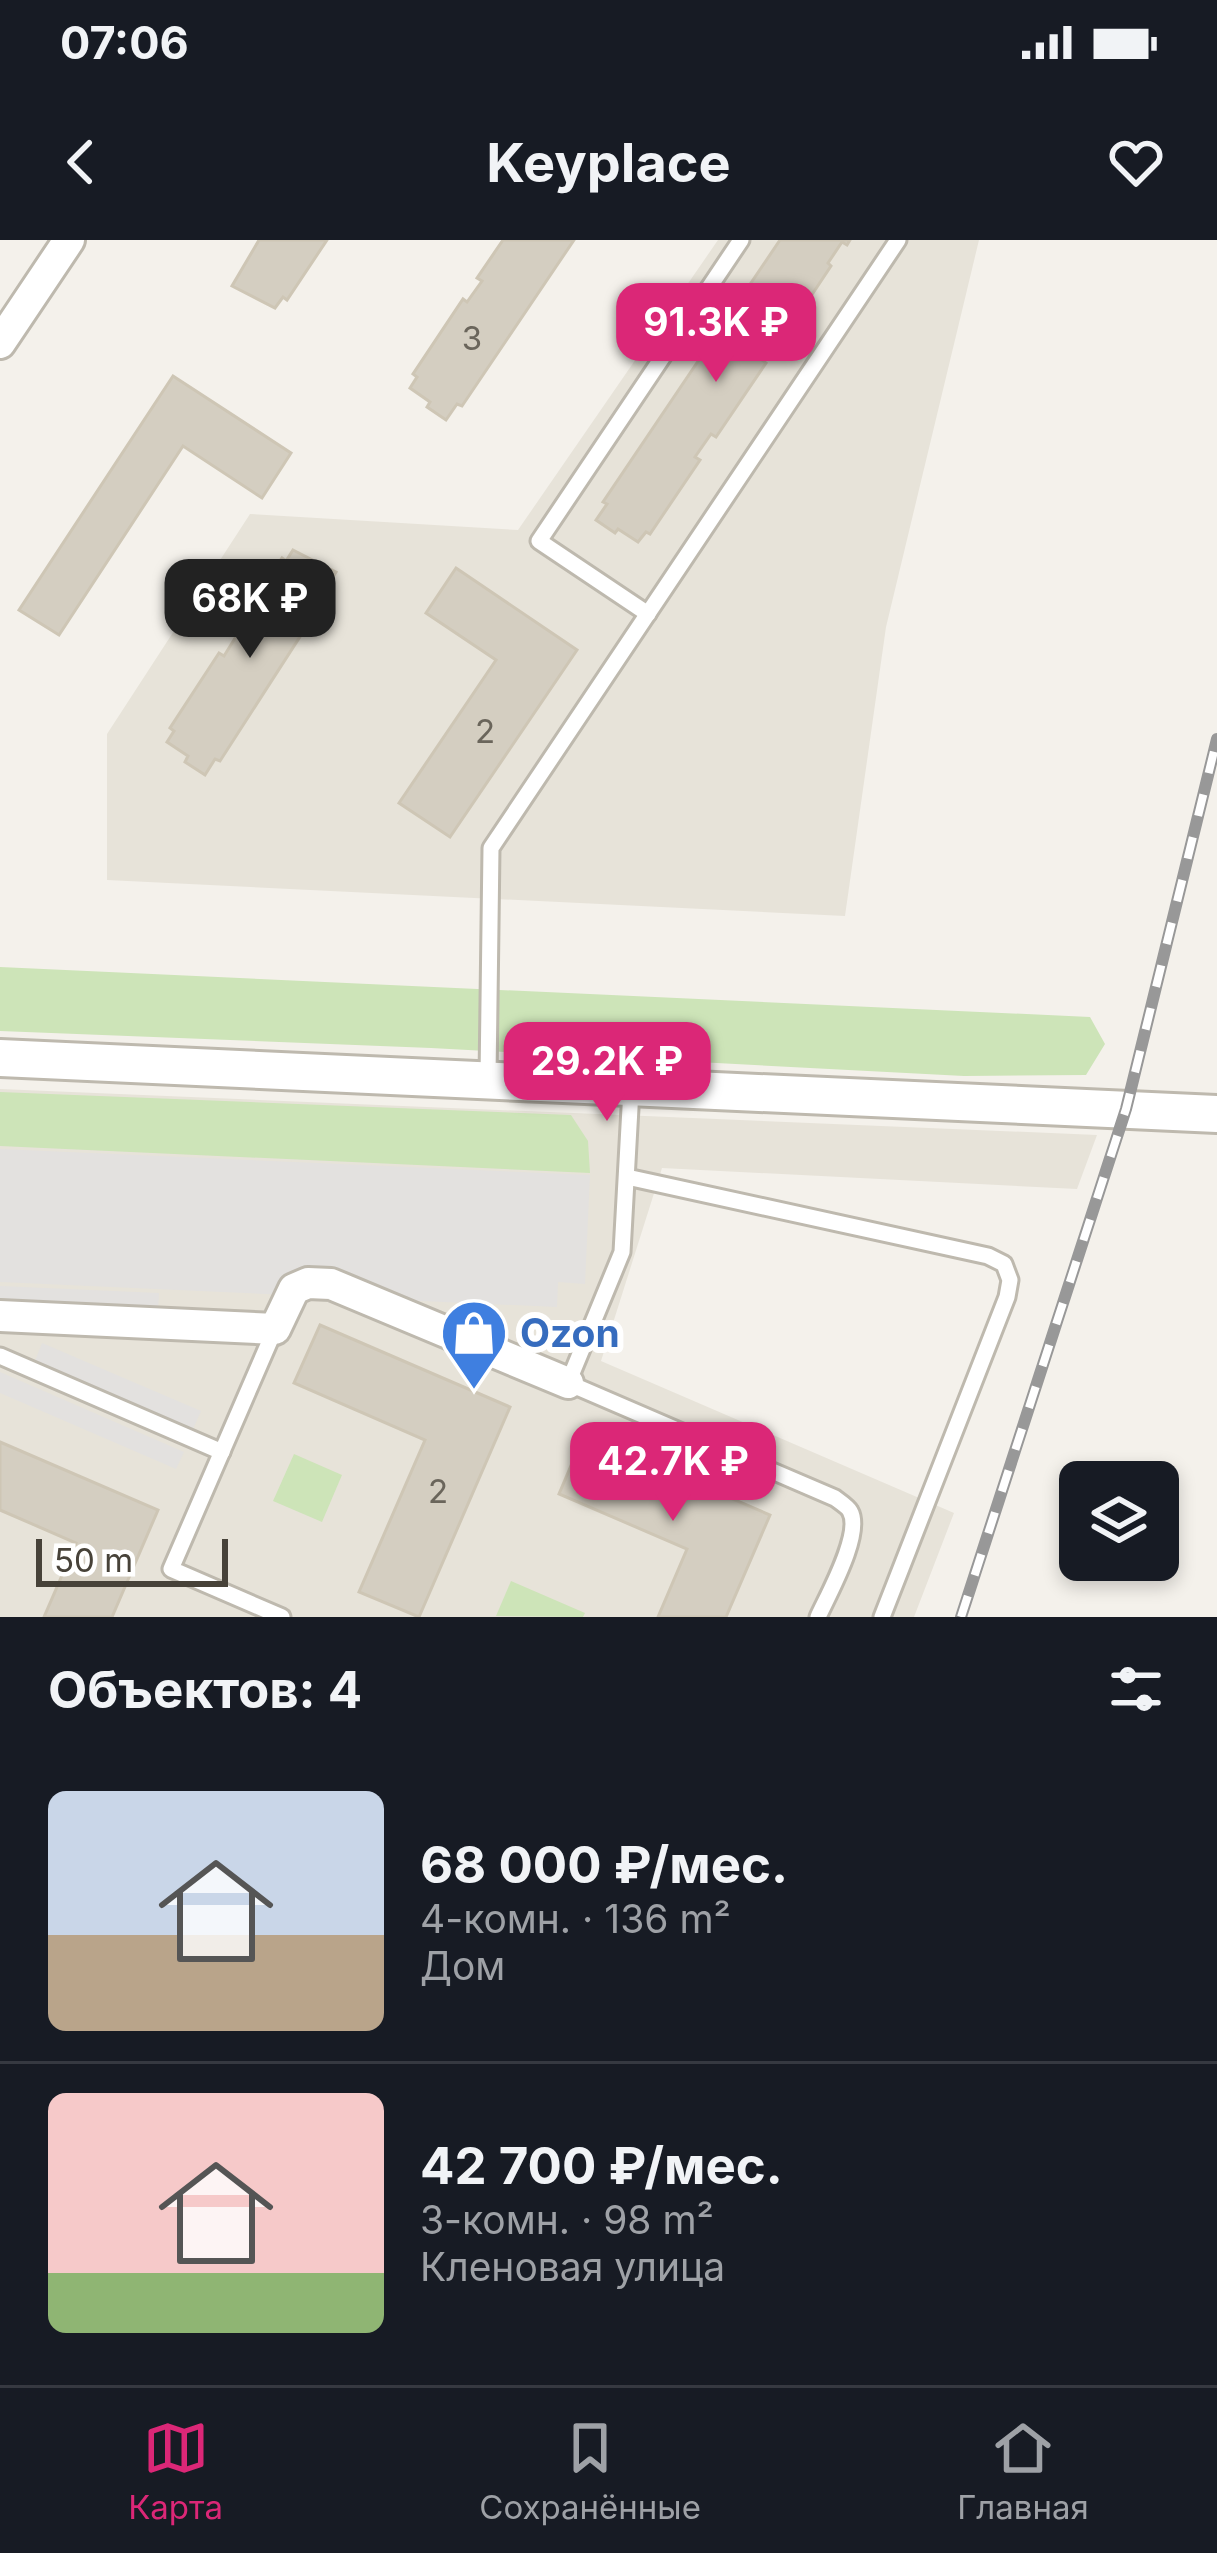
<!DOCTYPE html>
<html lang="ru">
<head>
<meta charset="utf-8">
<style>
	body { margin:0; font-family:Inter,sans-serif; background:#20242c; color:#f1f3f6; height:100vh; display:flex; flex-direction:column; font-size:45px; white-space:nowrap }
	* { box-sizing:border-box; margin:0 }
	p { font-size:39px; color:#9ea1a6 }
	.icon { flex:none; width:66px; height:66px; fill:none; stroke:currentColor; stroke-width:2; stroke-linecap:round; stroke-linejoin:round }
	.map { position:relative; height:1377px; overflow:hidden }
	.side { display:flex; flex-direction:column; background:#171b24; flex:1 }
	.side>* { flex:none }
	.buttons { position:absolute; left:1059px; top:1221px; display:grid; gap:24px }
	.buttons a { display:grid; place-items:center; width:120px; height:120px; border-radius:18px; background:#171b24; box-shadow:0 6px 18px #0003; font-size:60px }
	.scale { position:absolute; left:36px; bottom:30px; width:192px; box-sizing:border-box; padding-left:12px; border:6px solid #474239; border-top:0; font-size:33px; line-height:42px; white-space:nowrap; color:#474239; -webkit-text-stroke:9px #fff; paint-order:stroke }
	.price { position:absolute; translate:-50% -102px; padding:0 27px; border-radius:24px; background:#db2777; color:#fff; font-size:39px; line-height:78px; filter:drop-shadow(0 3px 6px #0008) }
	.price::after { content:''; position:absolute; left:50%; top:72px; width:36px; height:27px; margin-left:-18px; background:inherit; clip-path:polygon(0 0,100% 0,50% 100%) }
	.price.current { background:#222; color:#fff }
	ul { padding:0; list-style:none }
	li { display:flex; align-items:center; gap:36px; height:300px; padding:0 48px }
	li+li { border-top:3px solid #363941 }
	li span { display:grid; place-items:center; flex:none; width:336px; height:240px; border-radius:18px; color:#555 }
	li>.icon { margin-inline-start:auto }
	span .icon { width:144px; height:144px; fill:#fffc; stroke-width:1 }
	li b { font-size:51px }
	h2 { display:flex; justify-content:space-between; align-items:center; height:144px; padding:0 48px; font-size:51px }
	.status { display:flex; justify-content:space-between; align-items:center; height:84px; padding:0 60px; background:#171b24; direction:ltr }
	.status svg { height:33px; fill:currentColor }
	header { display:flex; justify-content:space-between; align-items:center; height:156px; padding:0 48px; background:#171b24; font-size:54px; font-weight:700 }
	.tab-bar { display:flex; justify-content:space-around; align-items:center; height:168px; border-top:3px solid #363941; background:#171b24; font-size:33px; color:#9ea1a6 }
	.tab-bar a { display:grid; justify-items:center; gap:6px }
	.tab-bar .current { color:#db2777 }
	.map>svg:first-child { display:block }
	.residential { fill:#e7e3d9 }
	.green { fill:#cde4b8 }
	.parking { fill:#e3e1df }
	.building { fill:#d4cec1; stroke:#cec6b5; stroke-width:3 }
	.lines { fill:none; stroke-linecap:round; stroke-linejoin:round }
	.service-casing { stroke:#beb9ae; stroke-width:21 }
	.minor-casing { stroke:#beb9ae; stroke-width:36 }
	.tertiary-casing { stroke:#beb9ae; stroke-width:42 }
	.service { stroke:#fff; stroke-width:15 }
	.minor { stroke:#fff; stroke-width:30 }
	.tertiary { stroke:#fff; stroke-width:36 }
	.rail-casing { stroke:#989898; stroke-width:12 }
	.rail { stroke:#fff; stroke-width:8; stroke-dasharray:22; stroke-linecap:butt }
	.labels { text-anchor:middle; stroke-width:12; stroke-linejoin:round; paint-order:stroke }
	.number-label { font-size:33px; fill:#6a655b }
	.shop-label { font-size:39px; font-weight:bold; fill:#366cbe; stroke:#fff; text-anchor:start }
</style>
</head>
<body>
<div class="status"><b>07:06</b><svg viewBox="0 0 49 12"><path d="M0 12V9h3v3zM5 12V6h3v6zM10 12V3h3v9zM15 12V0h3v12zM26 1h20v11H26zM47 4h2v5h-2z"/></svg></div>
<header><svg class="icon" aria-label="back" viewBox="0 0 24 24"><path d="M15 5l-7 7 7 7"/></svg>Keyplace<svg class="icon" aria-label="heart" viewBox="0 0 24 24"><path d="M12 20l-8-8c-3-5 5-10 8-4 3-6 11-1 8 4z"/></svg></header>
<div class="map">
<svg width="1217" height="1377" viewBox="0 0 1217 1377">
	<rect width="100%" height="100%" fill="#f4f1eb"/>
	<!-- residential -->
	<g class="residential">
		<polygon points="718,0 979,0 886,387 845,676 107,640 107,494 250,274 518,290"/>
		<polygon points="0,849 1097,895 1077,949 662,928 601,1121 954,1273 914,1377 0,1377"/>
	</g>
	<!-- green -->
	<g class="green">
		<polygon points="0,727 1090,777 1105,804 1086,835 964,836 431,808 0,791"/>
		<polygon points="0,852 571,875 588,901 590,933 0,906"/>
		<polygon points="294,1214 342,1235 322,1282 273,1261"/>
		<polygon points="511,1341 585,1373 583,1377 496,1376"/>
	</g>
	<!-- parking -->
	<g class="parking">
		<polygon points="0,909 590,935 585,1044 558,1042 557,1067 0,1042"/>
		<polygon points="0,1046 159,1053 158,1072 0,1065"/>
		<polygon points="42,1103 201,1171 193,1189 35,1121"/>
		<polygon points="0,1132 184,1212 176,1229 0,1153"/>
	</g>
	<!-- building -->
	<g class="building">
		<polygon points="259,0 327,0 287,60 283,57 275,68 232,46"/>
		<polygon points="503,0 574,0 462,166 457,164 446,180 427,167 430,162 410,148 417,137 413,134 463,59 467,62 482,41 477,38"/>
		<polygon points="780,0 850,0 847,5 842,2 828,23 831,26 781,101 777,98 762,120 766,123 716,197 711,194 695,217 700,220 650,294 646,292 638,302 618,289 615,293 596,280 607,264 603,262"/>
		<polygon points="173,136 291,213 262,258 183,206 59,395 19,370"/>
		<polygon points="293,310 336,332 326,348 330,350 220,521 215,519 205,535 185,522 188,516 167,502 174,491 170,488 219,413 224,416 237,395 233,392 282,318 286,321"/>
		<polygon points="456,328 577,410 450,597 399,563 496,420 426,373"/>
		<polygon points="320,1085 510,1167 419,1377 359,1352 425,1200 294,1143"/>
		<polygon points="584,1195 770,1275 726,1377 658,1377 687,1309 559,1254"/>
		<polygon points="0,1202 158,1270 112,1377 44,1377 76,1303 0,1270"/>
	</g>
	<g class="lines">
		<!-- service casing -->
		<g class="service-casing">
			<g id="service">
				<polyline points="648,374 539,301 741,0"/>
				<polyline points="488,839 491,608 898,0"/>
				<path d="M631 850 622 1012 568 1143 835 1258C839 1261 848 1267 850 1271 863 1293 828 1355 818 1377"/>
				<polyline points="627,937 988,1016 1004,1024 1010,1040 1007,1057 882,1377"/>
				<polyline points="275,1089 171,1329 282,1377"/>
				<polyline points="0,1116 222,1212"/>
			</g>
		</g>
		<!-- minor casing -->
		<g class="minor-casing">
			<g id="minor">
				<polyline points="0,103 69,0"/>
				<polyline points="0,1076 275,1089 294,1049 308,1043 331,1044 568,1143"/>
			</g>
		</g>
		<!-- tertiary casing -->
		<g class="tertiary-casing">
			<polyline id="tertiary" points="0,818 1217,874"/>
		</g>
		<!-- service -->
		<use href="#service" class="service"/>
		<!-- minor -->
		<use href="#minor" class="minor"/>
		<!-- tertiary -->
		<use href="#tertiary" class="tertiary"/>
		<!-- rail casing -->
		<g class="rail-casing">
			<polyline id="rail" points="961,1377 1126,869 1217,499"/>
		</g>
		<!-- rail -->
		<use href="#rail" class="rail"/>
	</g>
	<!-- icons -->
	<defs>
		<g id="shop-pin" transform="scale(3.45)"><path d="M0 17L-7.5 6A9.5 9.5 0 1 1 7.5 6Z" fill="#3f7fe0" stroke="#fff"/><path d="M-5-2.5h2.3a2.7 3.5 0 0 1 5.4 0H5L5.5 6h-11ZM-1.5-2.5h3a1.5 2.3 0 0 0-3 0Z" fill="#fff"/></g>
	</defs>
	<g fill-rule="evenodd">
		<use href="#shop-pin" x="474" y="1093"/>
	</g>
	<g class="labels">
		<!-- number labels -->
		<g class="number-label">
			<text x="472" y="110">3</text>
			<text x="485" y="503">2</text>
			<text x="438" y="1263">2</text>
		</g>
		<!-- shop labels -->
		<g class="shop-label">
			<text x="520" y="1107">Ozon</text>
		</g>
	</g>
</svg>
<div class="buttons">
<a><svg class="icon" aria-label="layers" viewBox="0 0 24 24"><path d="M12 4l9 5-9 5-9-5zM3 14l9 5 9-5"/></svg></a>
</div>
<div class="scale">50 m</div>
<b class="price" style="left:716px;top:145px">91.3K ₽</b>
<b class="price current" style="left:250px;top:421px">68K ₽</b>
<b class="price" style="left:607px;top:884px">29.2K ₽</b>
<b class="price" style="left:673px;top:1284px">42.7K ₽</b>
</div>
<section class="side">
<h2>Объектов: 4<svg class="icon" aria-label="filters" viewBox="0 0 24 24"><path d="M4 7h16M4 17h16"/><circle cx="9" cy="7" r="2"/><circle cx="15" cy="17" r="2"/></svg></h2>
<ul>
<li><span style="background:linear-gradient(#c9d6e8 60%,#b9a48a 0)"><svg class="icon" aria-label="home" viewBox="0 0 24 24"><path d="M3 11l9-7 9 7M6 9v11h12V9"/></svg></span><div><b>68 000 ₽/мес.</b><p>4-комн. · 136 m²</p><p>Дом</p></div></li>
<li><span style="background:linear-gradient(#f6c9c9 75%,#8fb573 0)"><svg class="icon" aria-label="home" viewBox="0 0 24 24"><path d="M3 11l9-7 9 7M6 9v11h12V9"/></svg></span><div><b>42 700 ₽/мес.</b><p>3-комн. · 98 m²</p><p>Кленовая улица</p></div></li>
</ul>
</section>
<nav class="tab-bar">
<a class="current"><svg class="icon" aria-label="map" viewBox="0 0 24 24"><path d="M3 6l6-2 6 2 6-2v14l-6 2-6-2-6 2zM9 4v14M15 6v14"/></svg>Карта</a>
<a><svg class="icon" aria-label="saved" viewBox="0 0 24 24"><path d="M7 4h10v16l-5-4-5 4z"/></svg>Сохранённые</a>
<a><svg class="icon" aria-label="home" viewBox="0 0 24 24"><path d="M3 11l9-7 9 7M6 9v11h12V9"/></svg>Главная</a>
</nav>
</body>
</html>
